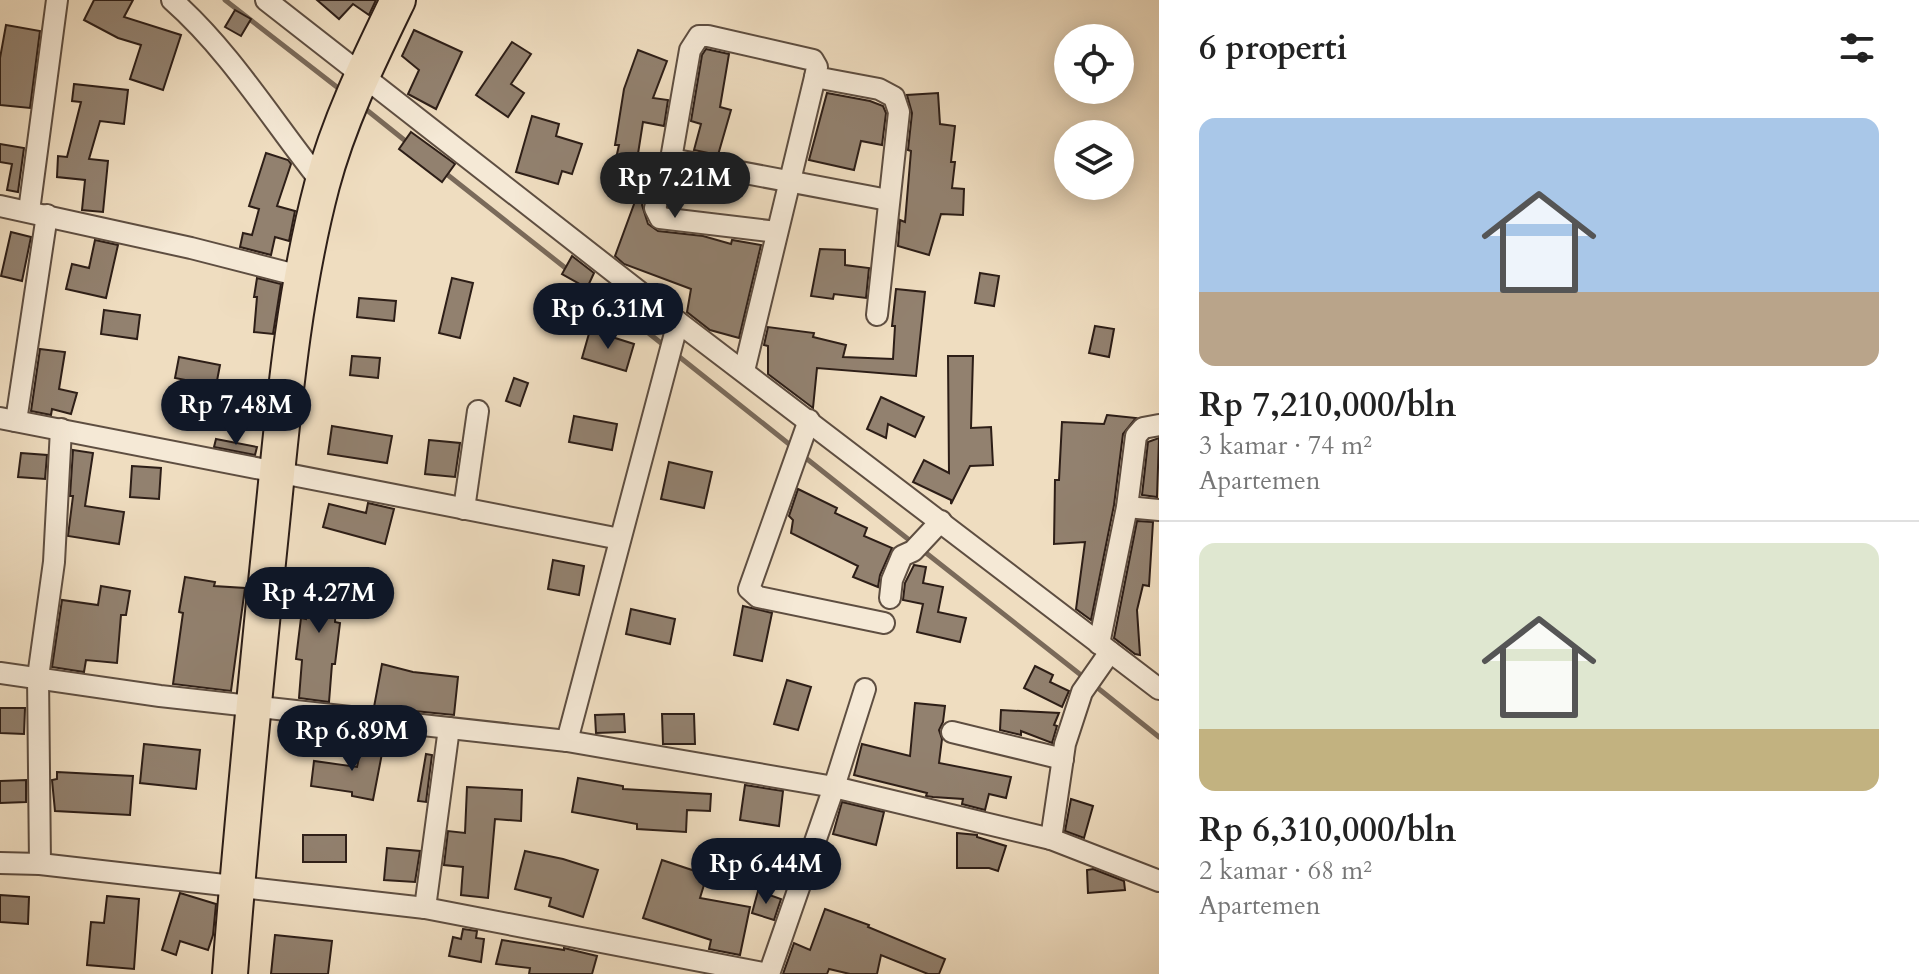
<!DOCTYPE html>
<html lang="id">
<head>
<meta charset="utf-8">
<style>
	body { margin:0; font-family:Cardo,serif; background:#f2f2f2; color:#222; height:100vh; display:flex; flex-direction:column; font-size:30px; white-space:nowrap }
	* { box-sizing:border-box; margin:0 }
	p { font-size:26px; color:#767676 }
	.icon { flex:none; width:44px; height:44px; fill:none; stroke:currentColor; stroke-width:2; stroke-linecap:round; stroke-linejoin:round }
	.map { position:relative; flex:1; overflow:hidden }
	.sheet { display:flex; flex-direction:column; background:#fff; width:760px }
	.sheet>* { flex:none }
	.tools { position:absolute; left:1054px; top:24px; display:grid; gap:16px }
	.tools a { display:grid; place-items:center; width:80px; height:80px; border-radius:50%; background:#fff; box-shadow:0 4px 20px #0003; font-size:40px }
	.price { position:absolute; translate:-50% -68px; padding:0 18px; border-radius:28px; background:#111827; color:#fff; font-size:26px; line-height:52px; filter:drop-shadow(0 2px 4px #0008) }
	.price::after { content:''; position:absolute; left:50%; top:48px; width:24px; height:18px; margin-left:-12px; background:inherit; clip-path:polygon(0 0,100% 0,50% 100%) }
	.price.active { background:#222; color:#fff }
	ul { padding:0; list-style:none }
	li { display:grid; align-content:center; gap:16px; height:424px; padding:0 40px }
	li+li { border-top:2px solid #e0e0e0 }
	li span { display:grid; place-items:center; height:248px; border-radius:16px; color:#555 }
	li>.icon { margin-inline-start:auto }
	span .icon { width:144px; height:144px; fill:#fffc; stroke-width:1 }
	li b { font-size:34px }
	h2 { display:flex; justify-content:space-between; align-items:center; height:96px; padding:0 40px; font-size:34px }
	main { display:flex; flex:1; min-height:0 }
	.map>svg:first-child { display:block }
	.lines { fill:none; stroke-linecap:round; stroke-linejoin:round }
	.stream { stroke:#7a6a5a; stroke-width:5 }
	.building { fill:#92816f; stroke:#2d1e17; stroke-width:2 }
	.minor-casing { stroke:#5e4e41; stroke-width:24 }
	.trunk-casing { stroke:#2d1e17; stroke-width:38 }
	.minor { stroke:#f5e9d6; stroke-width:20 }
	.trunk { stroke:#efddc0; stroke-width:34 }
</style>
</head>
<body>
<main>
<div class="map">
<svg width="1159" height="974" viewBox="0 0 1159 974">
	<rect width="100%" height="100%" fill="#efddc0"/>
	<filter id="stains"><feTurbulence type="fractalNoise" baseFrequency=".0025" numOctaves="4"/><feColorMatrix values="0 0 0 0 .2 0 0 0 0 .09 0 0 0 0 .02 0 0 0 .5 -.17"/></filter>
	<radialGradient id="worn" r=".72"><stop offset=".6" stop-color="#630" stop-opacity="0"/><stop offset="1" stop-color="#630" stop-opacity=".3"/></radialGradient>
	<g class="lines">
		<!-- stream -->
		<g class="stream">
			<polyline points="225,0 342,91"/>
			<polyline points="363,107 408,143"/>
			<polyline points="444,172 568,270"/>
			<polyline points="586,283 666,347"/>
			<polyline points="677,355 794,448"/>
			<polyline points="802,455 913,543"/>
			<polyline points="921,549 1086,679"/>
			<polyline points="1094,685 1159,737"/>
		</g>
	</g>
	<!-- building -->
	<g class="building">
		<polygon points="94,0 133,0 124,17 181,35 163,90 130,79 141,45 118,38 84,20"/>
		<polygon points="317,0 376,0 369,15 353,4 339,19"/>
		<polygon points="235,10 251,19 241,36 225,27"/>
		<polygon points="6,25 40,31 30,108 0,105 0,58"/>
		<polygon points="414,30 462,52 436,109 408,94 419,70 402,56"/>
		<polygon points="512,42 531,54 511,84 524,93 508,117 476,95"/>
		<polygon points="706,49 729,54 720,107 731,110 718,155 694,150 701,124 691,121 702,55"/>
		<polygon points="638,50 667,61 653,98 668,100 664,126 643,122 637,160 656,165 642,205 648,224 658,231 703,236 731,244 732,240 761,245 739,338 710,330 687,312 691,289 624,264 615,256 637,196 609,190 619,145 615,145 624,89"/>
		<polygon points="74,84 128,90 124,124 100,121 89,159 108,161 103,212 82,210 85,180 57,177 58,156 67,157 81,102 72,101"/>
		<polygon points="827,93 870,101 883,106 886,113 882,145 861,141 854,170 809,160"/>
		<polygon points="938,93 940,124 955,126 951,162 955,162 952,188 964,189 963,215 941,214 929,255 898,246 900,220 905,222 911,151 908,150 912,113 907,95"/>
		<polygon points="532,116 559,124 556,136 582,144 572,174 562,171 558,184 516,172"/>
		<polygon points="411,132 455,164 442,182 399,149"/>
		<polygon points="0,144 24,148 18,192 7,190 12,164 0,162"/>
		<polygon points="266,153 288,160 291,164 277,206 295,211 289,241 275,237 271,255 240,247 243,233 252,235 259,209 249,206"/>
		<polygon points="11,232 31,237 22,281 1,276"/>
		<polygon points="95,240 118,245 106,298 66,289 72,264 89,268"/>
		<polygon points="820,249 845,250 845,265 869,268 866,298 834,294 833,299 811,296"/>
		<polygon points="572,256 594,273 587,288 562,274"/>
		<polygon points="980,273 999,276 994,306 975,303"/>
		<polygon points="257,278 281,284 273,334 254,332 257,297 254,297"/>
		<polygon points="452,278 473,283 460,338 439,333"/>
		<polygon points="896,289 925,292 916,376 817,368 813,408 768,374 768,346 764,345 768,327 814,333 813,337 846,345 843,357 893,359 895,326 892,326"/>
		<polygon points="359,298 396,301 394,321 357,317"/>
		<polygon points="104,310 140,315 137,339 101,334"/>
		<polygon points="1095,326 1114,329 1109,357 1089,353"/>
		<polygon points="590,330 634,344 626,371 582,358"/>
		<polygon points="40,349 65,352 59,389 77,393 71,414 52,409 51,415 31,411"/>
		<polygon points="352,356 380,358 378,378 350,375"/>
		<polygon points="948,356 973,356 971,428 991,427 993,465 970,466 951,504 951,500 913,482 924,460 949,473"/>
		<polygon points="179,357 220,365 216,386 175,378"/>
		<polygon points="514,378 528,383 520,406 506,401"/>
		<polygon points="229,387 265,393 263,414 226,407"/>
		<polygon points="881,397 924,417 915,437 888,424 886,438 867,429"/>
		<polygon points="1107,415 1136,418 1123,434 1114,505 1091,620 1076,609 1085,542 1054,544 1055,480 1059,480 1062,422 1104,424"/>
		<polygon points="574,416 617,424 612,450 569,442"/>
		<polygon points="332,426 392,436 387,463 328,454"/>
		<polygon points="1159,438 1157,497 1142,495 1148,442"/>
		<polygon points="216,439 257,447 255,455 214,447"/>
		<polygon points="429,440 460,443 455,477 425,474"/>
		<polygon points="73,450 93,453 85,506 124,512 119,544 68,536 73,496 70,496"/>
		<polygon points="21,453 47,455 45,479 18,477"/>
		<polygon points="669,462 712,472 704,508 661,499"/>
		<polygon points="132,466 161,468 159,499 130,497"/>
		<polygon points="798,489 837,508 835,513 867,528 864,536 892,548 880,575 878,587 853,577 858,566 791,533 793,520 789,516"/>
		<polygon points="368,503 394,509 385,544 323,527 329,504 366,513"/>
		<polygon points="1137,521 1153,522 1149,586 1143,585 1137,610 1140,655 1135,654 1114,638"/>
		<polygon points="553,560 584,566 579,595 548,589"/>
		<polygon points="914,565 926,567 923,583 943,587 938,612 966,618 960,642 917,632 923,604 903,600 905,583"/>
		<polygon points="309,568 338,569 335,622 340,623 335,664 332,664 329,702 299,698 302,660 296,659 301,618 306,619"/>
		<polygon points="185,577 215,582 214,586 245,588 231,691 173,684 183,613 179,612"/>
		<polygon points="101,586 130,591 126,615 121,615 117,663 86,660 84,672 52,667 62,600 98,605"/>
		<polygon points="743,606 772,613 762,661 734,655"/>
		<polygon points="631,609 675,619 670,644 626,634"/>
		<polygon points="382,664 413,672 458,677 454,715 374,707"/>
		<polygon points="1035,666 1053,675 1050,682 1069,691 1062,707 1024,688"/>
		<polygon points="787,680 811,687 798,730 774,724"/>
		<polygon points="915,703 945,706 943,722 939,730 942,739 939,763 1011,777 1006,798 989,794 985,810 962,804 963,799 933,797 926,796 927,793 854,775 862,744 910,756"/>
		<polygon points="0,708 25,708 24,734 0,733"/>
		<polygon points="1001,710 1059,713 1054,725 1057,726 1052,743 1021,731 1021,735 1000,730"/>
		<polygon points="624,714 625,732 596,733 595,715"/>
		<polygon points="662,714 694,714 695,744 663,744"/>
		<polygon points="363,739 384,743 373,800 352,796 352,792 311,786 314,761 357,767"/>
		<polygon points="144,744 200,750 196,789 140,783"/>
		<polygon points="426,754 432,755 426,802 418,801"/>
		<polygon points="57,772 133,776 130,815 55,811 52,780 57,779"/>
		<polygon points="578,778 623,786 623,789 711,794 710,811 687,810 686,832 637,829 637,824 572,812"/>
		<polygon points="26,780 26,802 0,803 0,781"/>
		<polygon points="745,785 783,791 779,826 740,820"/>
		<polygon points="467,787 522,790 521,821 495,819 488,898 461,895 463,867 444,865 448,831 465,833"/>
		<polygon points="1071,799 1093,806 1084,838 1065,831"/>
		<polygon points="842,802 884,812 876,845 833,834"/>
		<polygon points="957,833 977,835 977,837 1006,846 998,871 989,868 957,868"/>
		<rect x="303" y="835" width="43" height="27"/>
		<polygon points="387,848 420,851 415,882 384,880"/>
		<polygon points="525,851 563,859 598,870 583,917 549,906 551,898 515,889"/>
		<polygon points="662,860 707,875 700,898 750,907 740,955 709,949 711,940 643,918"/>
		<polygon points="1093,869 1124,881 1125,890 1088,893 1087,870"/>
		<polygon points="758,891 781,899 774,920 752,913"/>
		<polygon points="180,893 216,904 213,935 208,950 180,941 176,955 162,950"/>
		<polygon points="0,895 29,897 28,924 0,922"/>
		<polygon points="107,896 139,899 134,969 87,965 91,922 104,923"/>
		<polygon points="825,909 869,925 868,927 945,959 939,974 928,974 881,955 877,974 850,974 829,969 827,974 783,974 794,943 810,950"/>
		<polygon points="463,929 477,931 476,938 484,939 481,962 449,956 453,937 461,939"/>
		<polygon points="275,935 332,941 328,974 271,974"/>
		<polygon points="502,940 564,950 564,948 597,956 592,974 529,974 530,968 496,964"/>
	</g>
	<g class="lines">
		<!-- minor casing -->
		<g class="minor-casing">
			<g id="minor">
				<path d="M172 0C231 52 273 122 322 183"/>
				<polyline points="266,0 678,322 1159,689"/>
				<polyline points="671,159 888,200"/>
				<polyline points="0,206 191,248 300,276"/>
				<polyline points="29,211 57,0"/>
				<polyline points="777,232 660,218 655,208 671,159 690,50 699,36 708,36 813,60 817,67 815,77 879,89 894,97 899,112 877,315"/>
				<polyline points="744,371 815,77"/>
				<polyline points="0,418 620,539"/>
				<polyline points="809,420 749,589 758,597 884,623"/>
				<polyline points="16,421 47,215"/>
				<polyline points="1127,507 1159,510"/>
				<polyline points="464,509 478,411"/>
				<polyline points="890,598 892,580 902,556 913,551 941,521"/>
				<polyline points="1099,644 1127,507 1136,436 1143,428 1159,425"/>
				<polyline points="0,673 160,696 567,741 834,787 1051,839 1159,881"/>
				<polyline points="952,732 1063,759"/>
				<polyline points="567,741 678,322"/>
				<polyline points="1051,839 1065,744 1082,692 1110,652"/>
				<polyline points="0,863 40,864 425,908 768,974"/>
				<polyline points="40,864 38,677 54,562 61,429"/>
				<polyline points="425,908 449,728"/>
				<polyline points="769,974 834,787 865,689"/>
			</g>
		</g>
		<!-- trunk casing -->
		<g class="trunk-casing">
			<path id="trunk" d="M230 974C241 827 256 680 271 533 283 416 292 299 322 185 339 121 369 60 398 0"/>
		</g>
		<!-- minor -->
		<use href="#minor" class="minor"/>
		<!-- trunk -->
		<use href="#trunk" class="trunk"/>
	</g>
	<rect width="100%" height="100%" filter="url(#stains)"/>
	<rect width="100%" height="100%" fill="url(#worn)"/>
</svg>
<div class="tools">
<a><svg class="icon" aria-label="locate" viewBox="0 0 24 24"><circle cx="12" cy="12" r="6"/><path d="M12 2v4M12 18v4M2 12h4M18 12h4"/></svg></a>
<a><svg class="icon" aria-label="layers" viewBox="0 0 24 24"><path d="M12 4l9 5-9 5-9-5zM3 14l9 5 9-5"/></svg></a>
</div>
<b class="price active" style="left:675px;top:220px">Rp 7.21M</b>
<b class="price" style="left:608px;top:351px">Rp 6.31M</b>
<b class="price" style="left:236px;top:447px">Rp 7.48M</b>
<b class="price" style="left:319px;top:635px">Rp 4.27M</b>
<b class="price" style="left:352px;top:773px">Rp 6.89M</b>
<b class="price" style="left:766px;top:906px">Rp 6.44M</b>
</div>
<section class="sheet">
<h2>6 properti<svg class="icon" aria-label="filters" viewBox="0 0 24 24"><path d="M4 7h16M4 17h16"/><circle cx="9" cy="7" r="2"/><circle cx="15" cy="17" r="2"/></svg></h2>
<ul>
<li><span style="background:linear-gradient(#a9c7e8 70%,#b9a48a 0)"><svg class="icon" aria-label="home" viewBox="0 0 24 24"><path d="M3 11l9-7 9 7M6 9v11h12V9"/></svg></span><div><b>Rp 7,210,000/bln</b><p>3 kamar · 74 m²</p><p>Apartemen</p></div></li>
<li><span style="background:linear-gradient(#dfe7d0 75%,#c2b280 0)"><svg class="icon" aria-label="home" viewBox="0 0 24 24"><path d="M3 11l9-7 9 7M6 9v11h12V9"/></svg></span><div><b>Rp 6,310,000/bln</b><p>2 kamar · 68 m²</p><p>Apartemen</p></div></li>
</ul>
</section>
</main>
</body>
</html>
